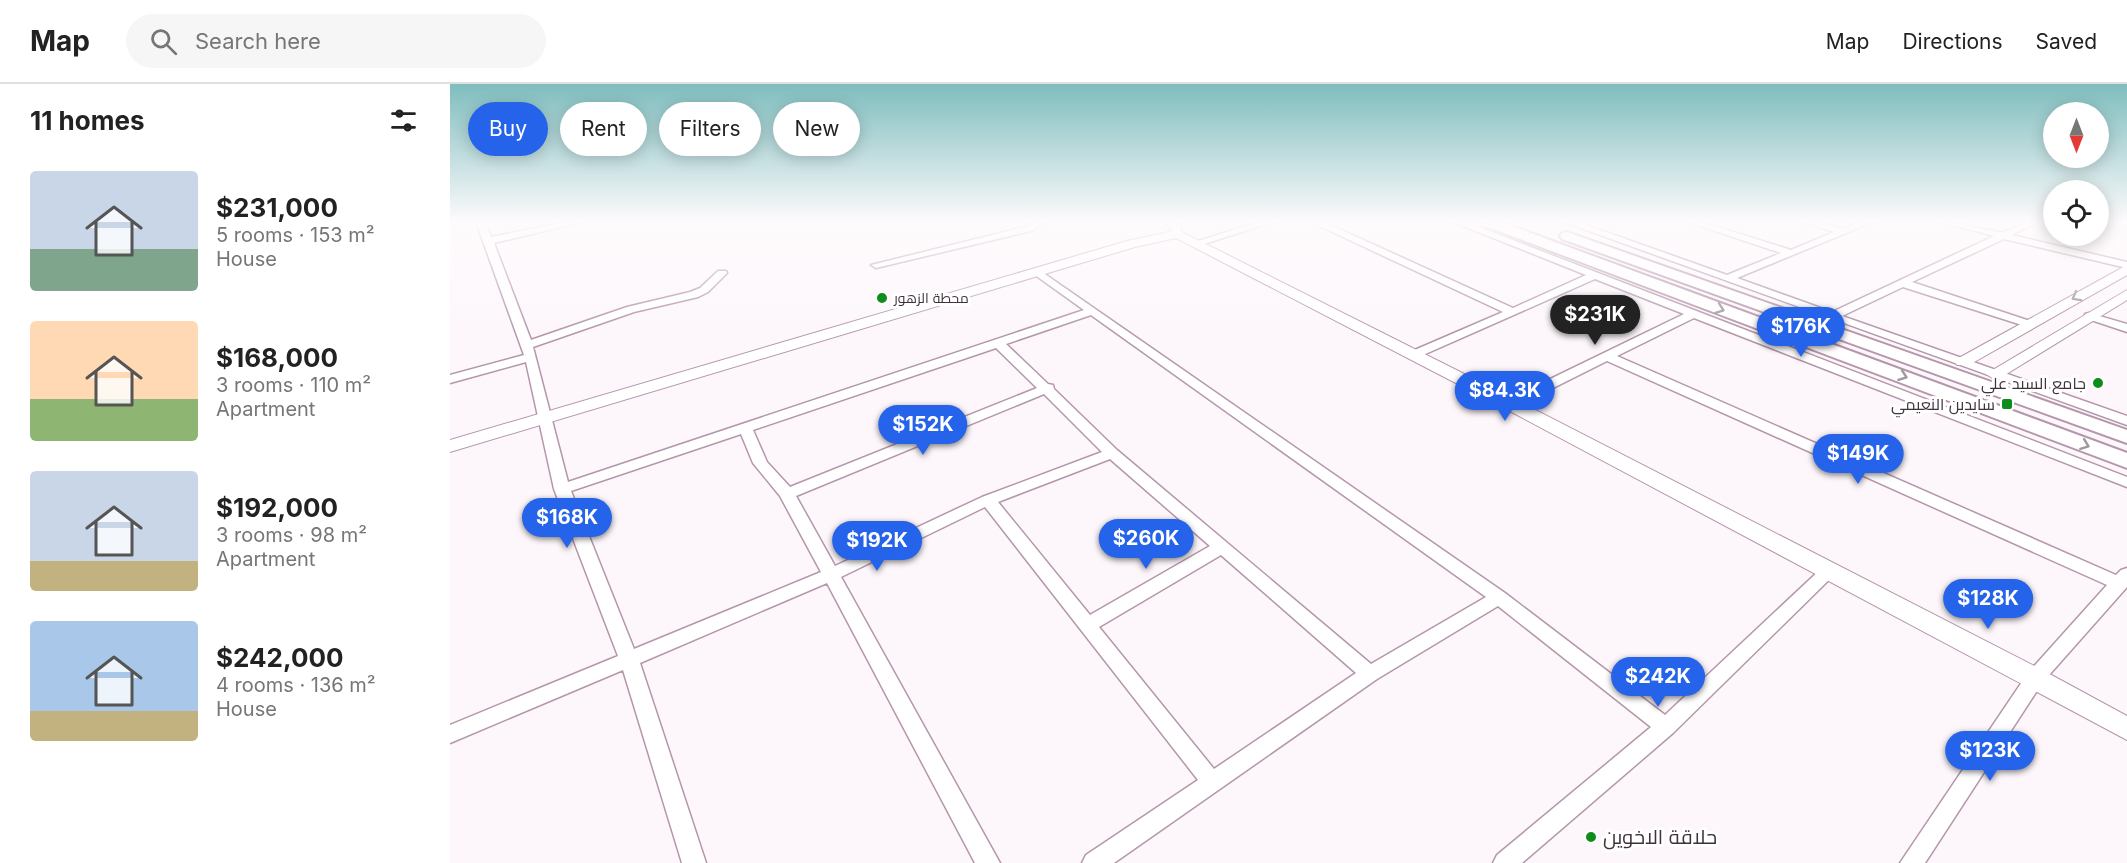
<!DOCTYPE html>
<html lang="en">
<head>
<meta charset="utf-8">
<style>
	body { margin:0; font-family:Inter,Cairo,sans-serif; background:#f6f6f6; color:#222; height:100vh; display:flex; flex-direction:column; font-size:22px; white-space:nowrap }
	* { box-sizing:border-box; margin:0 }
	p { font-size:20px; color:#767676 }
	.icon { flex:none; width:33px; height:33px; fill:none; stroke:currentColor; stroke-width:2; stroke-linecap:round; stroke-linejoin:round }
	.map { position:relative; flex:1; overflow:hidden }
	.panel { display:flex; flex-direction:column; background:#fff; width:450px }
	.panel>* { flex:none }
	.top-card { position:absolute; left:18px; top:18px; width:570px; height:54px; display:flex; gap:12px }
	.needle { width:39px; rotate:180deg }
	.tools { position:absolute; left:1593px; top:18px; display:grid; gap:12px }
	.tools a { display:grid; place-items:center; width:66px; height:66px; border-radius:50%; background:#fff; box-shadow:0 3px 15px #0003; font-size:30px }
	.price { position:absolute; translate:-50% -51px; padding:0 14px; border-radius:21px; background:#2563eb; color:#fff; font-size:20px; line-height:39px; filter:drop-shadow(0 2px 3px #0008) }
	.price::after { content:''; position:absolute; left:50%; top:36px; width:18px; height:14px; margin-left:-9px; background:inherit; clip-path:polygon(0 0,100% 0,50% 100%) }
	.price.active { background:#222; color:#fff }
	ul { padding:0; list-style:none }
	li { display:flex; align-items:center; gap:18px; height:150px; padding:0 30px }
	li span { display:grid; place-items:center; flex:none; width:168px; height:120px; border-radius:6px; color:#555 }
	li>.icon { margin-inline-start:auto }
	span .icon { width:72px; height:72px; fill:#fffc; stroke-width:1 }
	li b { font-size:26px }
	h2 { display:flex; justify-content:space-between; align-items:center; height:72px; padding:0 30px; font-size:26px }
	.pill { padding:0 21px; border-radius:27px; background:#fff; box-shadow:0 3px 15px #0003; font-size:21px; line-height:54px }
	.pill.active { background:#2563eb; color:#fff }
	header { display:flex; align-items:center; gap:36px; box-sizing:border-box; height:84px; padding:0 30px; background:#fff; border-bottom:2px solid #e0e0e0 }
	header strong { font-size:28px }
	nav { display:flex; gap:33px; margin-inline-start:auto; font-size:21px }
	.search { width:420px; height:54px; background:#f6f6f6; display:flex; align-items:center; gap:15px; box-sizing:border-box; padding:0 21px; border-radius:33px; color:#767676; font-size:22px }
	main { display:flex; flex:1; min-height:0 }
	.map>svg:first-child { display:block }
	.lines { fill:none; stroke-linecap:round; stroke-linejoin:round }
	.minor-casing { stroke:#b596ab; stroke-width:3 }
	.tertiary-casing { stroke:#b596ab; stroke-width:2 }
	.secondary-casing { stroke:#b596ab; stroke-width:4 }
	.minor { fill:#fff; fill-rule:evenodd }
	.tertiary { fill:#fff; fill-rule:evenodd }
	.secondary { fill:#fff; fill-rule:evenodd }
	.oneway { stroke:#9f999d }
	.poi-dot { fill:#0e8d1a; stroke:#fff; stroke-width:2 }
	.labels { text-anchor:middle; stroke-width:6; stroke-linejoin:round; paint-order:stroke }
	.far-poi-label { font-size:14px; fill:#3f333b; stroke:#fff; text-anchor:start }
	.poi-label { font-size:16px; fill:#3f333b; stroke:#fff; text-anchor:end }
	.near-poi-label { font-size:20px; fill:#3f333b; stroke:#fff; text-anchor:start }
</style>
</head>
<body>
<header>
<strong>Map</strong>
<div class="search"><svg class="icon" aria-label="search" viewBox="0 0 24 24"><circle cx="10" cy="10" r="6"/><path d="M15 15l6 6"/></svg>Search here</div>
<nav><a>Map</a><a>Directions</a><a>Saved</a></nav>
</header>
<main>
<section class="panel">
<h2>11 homes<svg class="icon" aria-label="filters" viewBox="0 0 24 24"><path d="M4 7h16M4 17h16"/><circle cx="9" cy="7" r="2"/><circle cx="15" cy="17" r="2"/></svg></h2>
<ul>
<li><span style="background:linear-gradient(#c9d6e8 65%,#7fa58c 0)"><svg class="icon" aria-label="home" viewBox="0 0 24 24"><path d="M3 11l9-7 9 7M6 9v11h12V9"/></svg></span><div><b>$231,000</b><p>5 rooms · 153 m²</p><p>House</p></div></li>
<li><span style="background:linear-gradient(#ffd9b3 65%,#8fb573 0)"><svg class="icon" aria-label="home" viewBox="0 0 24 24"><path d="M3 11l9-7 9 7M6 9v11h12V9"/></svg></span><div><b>$168,000</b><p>3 rooms · 110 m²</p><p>Apartment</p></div></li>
<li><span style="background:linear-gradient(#c9d6e8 75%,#c2b280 0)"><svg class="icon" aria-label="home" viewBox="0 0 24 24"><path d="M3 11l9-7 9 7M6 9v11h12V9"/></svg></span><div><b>$192,000</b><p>3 rooms · 98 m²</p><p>Apartment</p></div></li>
<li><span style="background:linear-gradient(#a9c7e8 75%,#c2b280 0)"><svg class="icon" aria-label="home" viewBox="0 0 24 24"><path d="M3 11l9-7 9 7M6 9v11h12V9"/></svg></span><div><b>$242,000</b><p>4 rooms · 136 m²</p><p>House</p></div></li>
</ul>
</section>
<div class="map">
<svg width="1677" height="779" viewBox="0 0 1677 779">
	<rect width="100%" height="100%" fill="#fdf7fb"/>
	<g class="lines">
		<!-- minor casing -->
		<g class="minor-casing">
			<g id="minor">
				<path d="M26 138H36L41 153 115 138H133L44 159 81 256 177 223 240 208 250 204 268 187H276L277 189 258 208 248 213 184 228 83 263 118 398 634 226 585 191 584 189 589 186 1055 509 1215 631 1373 483H1385L1388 487 1223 649 1072 779H1043L1047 771 1201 643 1048 522 927 595 664 779H632L636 771 748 696 535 423 391 493 550 779H525L377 499 190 579 256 779H232L173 586 0 659V641L168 572 104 405 76 278 0 299V291L74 271ZM641 231 1036 513 921 580 667 366 604 305 603 301 598 300 556 260ZM546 264 587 304 340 403 317 378 303 346ZM594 310 652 368 532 413 385 482 346 412ZM291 350 303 379 330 412 371 488 184 565 121 407ZM660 375 760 462 640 531 548 418ZM771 471 906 589 764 685 649 543Z"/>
				<polygon points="584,138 595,138 581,147 426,184 421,181 578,142"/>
				<polygon points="716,138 726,138 731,143 731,152 725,152"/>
				<polygon points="808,138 823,138 751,161 742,159"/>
				<polygon points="861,138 874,138 1063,224 1136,191 1003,138 1016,138 1677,393 1677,403 1244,234 1167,272 1666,491 1671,486 1677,484 1677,503 1592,599 1475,779 1450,779 1578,589 1657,501 1157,277 1065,323 1055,323 1053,320 1055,317 1234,230 1145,195 964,275 960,274 958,271 960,268 1053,228"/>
				<path d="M1114 138H1128L1277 191 1331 169 1238 138H1252L1341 166 1384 148 1353 138H1368L1393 145 1410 138H1423L1287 194 1382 228 1544 152 1491 138C1512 138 1530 146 1550 148 1559 149 1572 138 1587 138L1562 151 1677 178V184L1554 155 1462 198 1583 238V242H1575L1453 203 1392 232 1677 332V341Z"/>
				<polygon points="1639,229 1677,240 1677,248 1635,234 1635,230"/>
			</g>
		</g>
		<!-- tertiary casing -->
		<g class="tertiary-casing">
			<g id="tertiary">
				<polygon points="728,146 1066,316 1594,587 1677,632 1677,656 1054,324 726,154 685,163 0,368 0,356 677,157"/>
				<polygon points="1677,181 1677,191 1519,281 1507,281 1505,278 1507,275"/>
				<polygon points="1677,206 1677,216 1550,294 1544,295 1536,290"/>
			</g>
		</g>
		<!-- secondary casing -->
		<g class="secondary-casing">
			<g id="secondary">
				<polygon points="1031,138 1051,138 1677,369 1677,384 1112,171 1033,141"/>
				<polygon points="1117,148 1677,346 1677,359 1112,155 1110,152 1112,149"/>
			</g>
		</g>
		<!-- minor -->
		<use href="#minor" class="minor"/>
		<!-- tertiary -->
		<use href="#tertiary" class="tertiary"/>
		<!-- secondary -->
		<use href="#secondary" class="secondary"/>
	</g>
	<!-- one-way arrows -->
	<defs><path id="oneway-chevron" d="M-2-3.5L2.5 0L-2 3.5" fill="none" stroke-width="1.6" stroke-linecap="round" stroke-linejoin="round" transform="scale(1.5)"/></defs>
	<g class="oneway">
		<use href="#oneway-chevron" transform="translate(1626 213) rotate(151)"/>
		<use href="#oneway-chevron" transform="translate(1270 225) rotate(20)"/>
		<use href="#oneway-chevron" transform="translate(1453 292) rotate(20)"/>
		<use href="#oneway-chevron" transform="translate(1635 361) rotate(21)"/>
	</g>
	<!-- sky -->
	<linearGradient id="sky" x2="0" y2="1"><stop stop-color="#7fbdbe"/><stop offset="0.56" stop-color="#fefbfd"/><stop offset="1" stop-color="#fefbfd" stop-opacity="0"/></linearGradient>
	<rect width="1677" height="247" fill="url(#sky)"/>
	<!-- markers -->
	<g class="poi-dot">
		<circle cx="432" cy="214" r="6"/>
		<circle cx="1648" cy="299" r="6"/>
		<rect x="1551" y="314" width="12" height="12" rx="3"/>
		<circle cx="1141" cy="753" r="6"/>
	</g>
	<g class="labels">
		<!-- far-poi labels -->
		<g class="far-poi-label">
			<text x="444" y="219">محطة الزهور</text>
		</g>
		<!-- poi labels -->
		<g class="poi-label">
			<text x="1636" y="305">جامع السيد علي</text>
			<text x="1545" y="326">سايدين النعيمي</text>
		</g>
		<!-- near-poi labels -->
		<g class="near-poi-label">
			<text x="1153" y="760">حلاقة الاخوين</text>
		</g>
	</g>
</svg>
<div class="tools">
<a><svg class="needle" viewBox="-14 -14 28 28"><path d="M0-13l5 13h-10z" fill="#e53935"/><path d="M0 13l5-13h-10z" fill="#767676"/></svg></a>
<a><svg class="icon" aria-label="locate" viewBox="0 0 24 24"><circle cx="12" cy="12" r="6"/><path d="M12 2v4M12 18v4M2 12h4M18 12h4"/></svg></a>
</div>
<b class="price active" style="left:1145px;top:262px">$231K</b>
<b class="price" style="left:1351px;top:274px">$176K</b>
<b class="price" style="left:1055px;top:338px">$84.3K</b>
<b class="price" style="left:473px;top:372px">$152K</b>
<b class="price" style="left:1408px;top:401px">$149K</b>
<b class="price" style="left:117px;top:465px">$168K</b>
<b class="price" style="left:696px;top:486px">$260K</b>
<b class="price" style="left:427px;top:488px">$192K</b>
<b class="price" style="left:1538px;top:546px">$128K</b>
<b class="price" style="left:1208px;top:624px">$242K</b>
<b class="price" style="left:1540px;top:698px">$123K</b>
<div class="top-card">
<a class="pill active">Buy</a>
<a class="pill">Rent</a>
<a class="pill">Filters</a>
<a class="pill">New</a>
</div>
</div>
</main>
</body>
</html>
